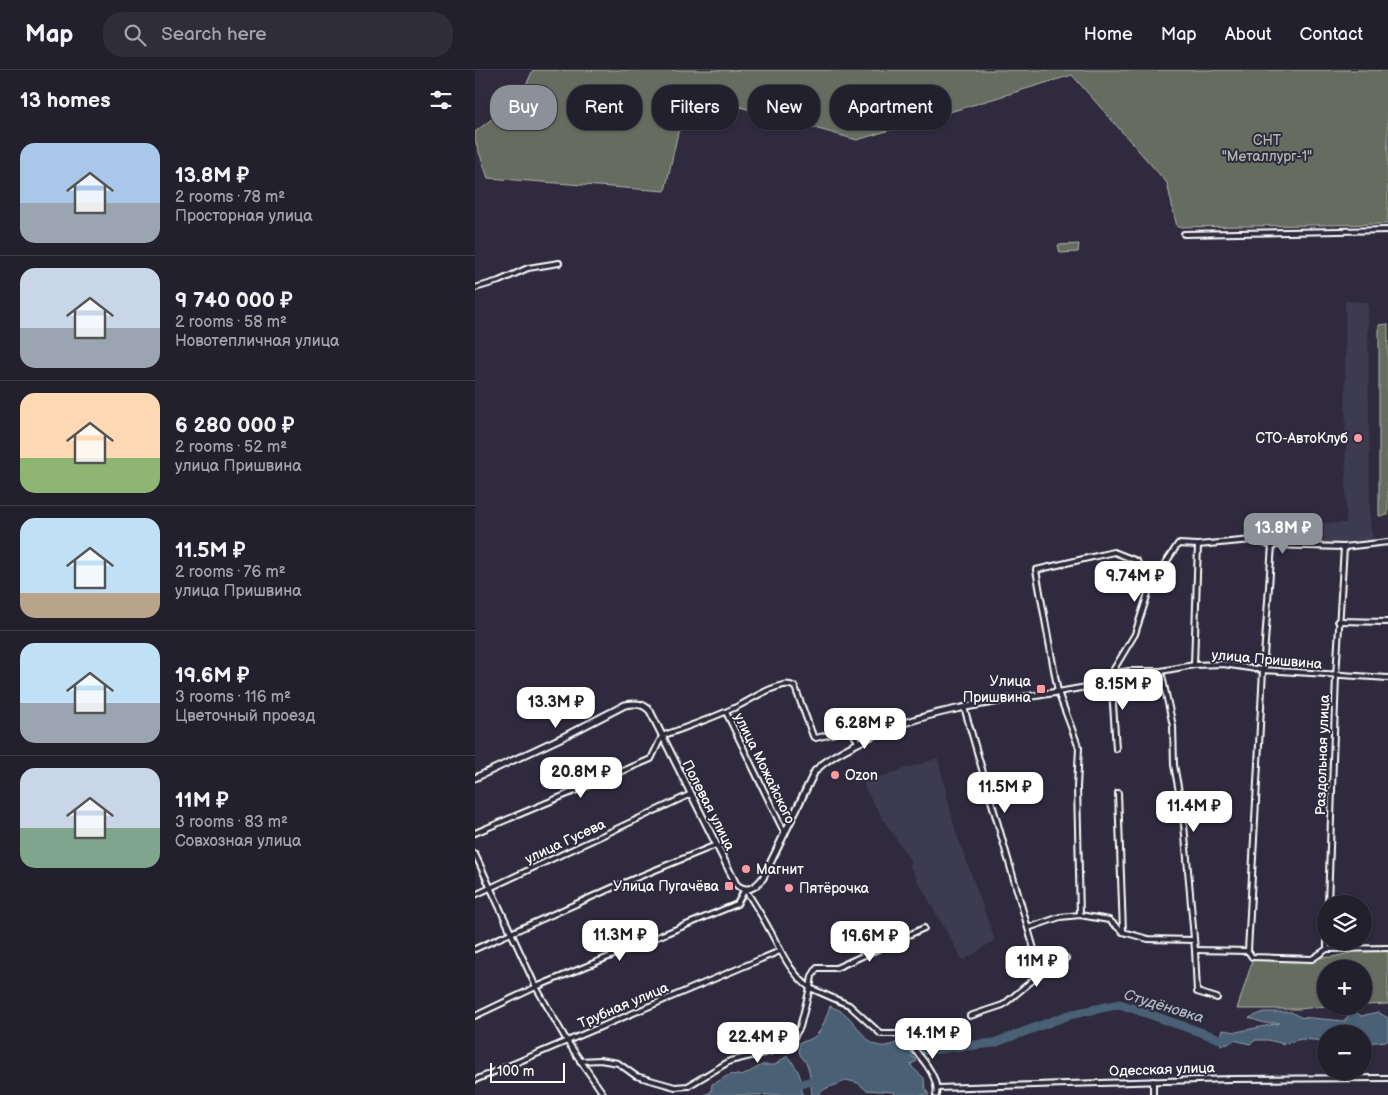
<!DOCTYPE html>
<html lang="en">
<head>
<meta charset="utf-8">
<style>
	body { margin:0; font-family:"Balsamiq Sans",sans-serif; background:#2f2d3a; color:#f1f3f6; height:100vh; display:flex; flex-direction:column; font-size:19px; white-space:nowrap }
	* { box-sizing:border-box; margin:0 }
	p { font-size:16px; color:#a3a3aa }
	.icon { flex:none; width:28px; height:28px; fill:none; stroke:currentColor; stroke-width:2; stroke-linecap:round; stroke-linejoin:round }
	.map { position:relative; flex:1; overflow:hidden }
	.details { display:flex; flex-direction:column; background:#23202e; width:475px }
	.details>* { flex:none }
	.hud { position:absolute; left:15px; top:15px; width:475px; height:45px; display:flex; gap:10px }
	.fabs { position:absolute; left:842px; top:825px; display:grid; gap:10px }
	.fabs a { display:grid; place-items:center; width:55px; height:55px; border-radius:50%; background:#23202e; box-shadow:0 1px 4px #0004,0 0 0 1px #403e4a; font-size:25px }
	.scale { position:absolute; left:15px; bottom:12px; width:75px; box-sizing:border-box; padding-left:5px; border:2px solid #fff; border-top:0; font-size:14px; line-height:18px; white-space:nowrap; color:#fff; -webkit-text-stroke:4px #2f2a3d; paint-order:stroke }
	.price { position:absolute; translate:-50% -42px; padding:0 11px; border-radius:10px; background:#fff; color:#222; font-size:16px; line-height:32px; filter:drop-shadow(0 1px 2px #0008) }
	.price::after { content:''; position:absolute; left:50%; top:30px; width:15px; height:11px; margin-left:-8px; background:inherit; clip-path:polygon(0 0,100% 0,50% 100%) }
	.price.active { background:#8c9099; color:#fff }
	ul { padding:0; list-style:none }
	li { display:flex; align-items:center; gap:15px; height:125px; padding:0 20px }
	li+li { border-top:1px solid #403e4a }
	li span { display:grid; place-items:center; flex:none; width:140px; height:100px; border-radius:15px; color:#555 }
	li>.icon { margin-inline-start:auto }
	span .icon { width:60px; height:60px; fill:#fffc; stroke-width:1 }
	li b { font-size:21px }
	h2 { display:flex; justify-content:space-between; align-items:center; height:60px; padding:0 20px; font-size:21px }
	.tag { padding:0 18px; border-radius:20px; background:#23202e; box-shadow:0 1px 4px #0004,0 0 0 1px #403e4a; font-size:18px; line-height:45px }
	.tag.active { background:#8c9099; color:#fff }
	header { display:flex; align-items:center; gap:30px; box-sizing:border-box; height:70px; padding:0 25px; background:#23202e; border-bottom:1px solid #403e4a }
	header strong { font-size:24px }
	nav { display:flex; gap:28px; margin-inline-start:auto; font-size:18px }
	.search { width:350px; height:45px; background:#2f2d3a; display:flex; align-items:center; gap:12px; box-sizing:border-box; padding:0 18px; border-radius:20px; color:#a3a3aa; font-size:19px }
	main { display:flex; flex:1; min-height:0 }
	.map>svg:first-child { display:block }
	.built { fill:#3c3a50 }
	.green { fill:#666c5f; stroke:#b2b6af }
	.water { fill:#496074; stroke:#92a0ac }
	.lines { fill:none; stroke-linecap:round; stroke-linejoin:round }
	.river { stroke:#496074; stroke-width:9 }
	.minor-casing { stroke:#fff; stroke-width:8 }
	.tertiary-casing { stroke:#fff; stroke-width:9 }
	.minor { stroke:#2f2a3d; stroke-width:4 }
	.tertiary { stroke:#2f2a3d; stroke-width:5 }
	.poi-dot { fill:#ff9aa2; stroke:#2f2a3d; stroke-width:2 }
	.labels { text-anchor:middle; stroke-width:4; stroke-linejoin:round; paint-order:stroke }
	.park-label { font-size:14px; fill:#b2b6af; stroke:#2f2a3d }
	.poi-label { font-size:14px; fill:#fff; stroke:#2f2a3d; text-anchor:end }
	.street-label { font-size:14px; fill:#fff; stroke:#2f2a3d }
	.water-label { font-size:15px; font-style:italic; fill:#adb7c0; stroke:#2f2a3d }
</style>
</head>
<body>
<header>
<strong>Map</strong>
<div class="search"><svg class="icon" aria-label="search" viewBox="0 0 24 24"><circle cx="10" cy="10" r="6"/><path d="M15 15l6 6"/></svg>Search here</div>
<nav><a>Home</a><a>Map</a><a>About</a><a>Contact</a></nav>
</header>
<main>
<section class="details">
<h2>13 homes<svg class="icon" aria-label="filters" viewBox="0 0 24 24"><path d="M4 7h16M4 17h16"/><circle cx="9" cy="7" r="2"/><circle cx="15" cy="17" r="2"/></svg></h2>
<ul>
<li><span style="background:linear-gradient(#a9c7e8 60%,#9aa5b1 0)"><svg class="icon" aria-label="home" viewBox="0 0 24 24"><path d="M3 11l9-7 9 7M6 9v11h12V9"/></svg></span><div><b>13.8M ₽</b><p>2 rooms · 78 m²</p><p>Просторная улица</p></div></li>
<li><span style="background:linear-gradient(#c9d6e8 60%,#9aa5b1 0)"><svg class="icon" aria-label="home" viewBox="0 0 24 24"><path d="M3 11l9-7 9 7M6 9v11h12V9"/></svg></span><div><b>9 740 000 ₽</b><p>2 rooms · 58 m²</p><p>Новотепличная улица</p></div></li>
<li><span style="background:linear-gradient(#ffd9b3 65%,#8fb573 0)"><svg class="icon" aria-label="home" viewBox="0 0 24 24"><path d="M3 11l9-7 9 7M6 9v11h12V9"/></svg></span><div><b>6 280 000 ₽</b><p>2 rooms · 52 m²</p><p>улица Пришвина</p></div></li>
<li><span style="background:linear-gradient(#bfe0f5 75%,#b9a48a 0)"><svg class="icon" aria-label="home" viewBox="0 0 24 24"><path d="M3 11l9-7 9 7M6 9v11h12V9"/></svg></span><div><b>11.5M ₽</b><p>2 rooms · 76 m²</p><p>улица Пришвина</p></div></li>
<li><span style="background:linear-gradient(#bfe0f5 60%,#9aa5b1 0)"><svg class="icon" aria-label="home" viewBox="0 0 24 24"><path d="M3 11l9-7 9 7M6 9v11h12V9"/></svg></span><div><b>19.6M ₽</b><p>3 rooms · 116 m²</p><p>Цветочный проезд</p></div></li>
<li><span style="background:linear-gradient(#c9d6e8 60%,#7fa58c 0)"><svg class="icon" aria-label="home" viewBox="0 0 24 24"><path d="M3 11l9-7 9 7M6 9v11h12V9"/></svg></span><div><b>11M ₽</b><p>3 rooms · 83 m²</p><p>Совхозная улица</p></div></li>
</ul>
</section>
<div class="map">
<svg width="913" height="1025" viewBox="0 0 913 1025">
	<rect width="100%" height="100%" fill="#2f2a3d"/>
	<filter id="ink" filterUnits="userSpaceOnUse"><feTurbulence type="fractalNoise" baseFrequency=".02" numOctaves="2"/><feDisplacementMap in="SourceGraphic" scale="10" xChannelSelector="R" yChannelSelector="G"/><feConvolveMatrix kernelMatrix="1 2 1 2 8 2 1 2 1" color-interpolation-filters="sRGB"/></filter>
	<g filter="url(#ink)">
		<!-- built -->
		<g class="built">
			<polygon points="870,231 893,232 895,453 899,474 869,477 797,475 777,470 771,452 871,453"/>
			<polygon points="463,688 480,759 520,870 488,891 435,797 435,790 406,746 389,717 389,712"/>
		</g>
		<!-- green -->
		<g class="green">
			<polygon points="58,0 913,0 913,154 702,157 692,113 597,5 382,70 212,22 190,121 13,108 0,70 0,62 46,26"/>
			<polygon points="604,174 603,182 585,183 583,175"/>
			<polygon points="913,254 913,445 904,446 904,255"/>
			<polygon points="889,880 913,881 913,934 889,935 889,899 851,899 851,936 825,939 762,939 778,889 857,887"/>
		</g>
		<!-- water -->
		<g class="water">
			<path d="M355 936C359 938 365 940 369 943 388 958 393 987 423 972L433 977 431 984 440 988 442 991 436 994 437 997 449 1008 450 1018 454 1025H420L419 1022 391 1020 383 1013 371 1010C364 1015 359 1015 352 1018 346 1021 344 1025 337 1025 336 1016 336 1006 333 997 329 985 321 988 325 972 347 969 348 954 355 936Z"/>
			<polygon points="877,939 886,946 903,942 913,948 913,971 889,973 889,964 851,964 851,971 826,969 809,974 793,970 781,970 775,974 759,970 753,974 746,975 745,969 748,960 761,962 805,953 789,953 774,948 789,942 816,942 825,947 870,951"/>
			<path d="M312 986C324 999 327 1007 327 1025H229L236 1022 237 1014C250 1010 251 1001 267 1006L287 995H300Z"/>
		</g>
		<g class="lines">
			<!-- river -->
			<g class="river">
				<polyline points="420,987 435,982 519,973 594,945 645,934 745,969 756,968"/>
				<polyline points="316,1017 347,1008"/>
			</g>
			<!-- minor casing -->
			<g class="minor-casing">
				<g id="minor">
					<polyline points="709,164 913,160"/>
					<polyline points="0,218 24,211 53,198 84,193"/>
					<polyline points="863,551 913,552"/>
					<polyline points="719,595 723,475"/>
					<polyline points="686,601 698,656 699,695 708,743 720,880 722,922 742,928"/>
					<polyline points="583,622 617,616 636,604 654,601 686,601 719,595 748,594 788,600 913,608"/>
					<polyline points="489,637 559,879 571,896 570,900 528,935 495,946"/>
					<polyline points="251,642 310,764"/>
					<polyline points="641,679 636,604 660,564 675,517 703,474 723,475 777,470 797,475 869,477 913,472"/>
					<polyline points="643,723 648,862"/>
					<path d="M0 763 176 689 187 666C211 657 236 649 259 638 275 631 288 620 305 616 310 614 315 614 320 617L338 666 341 668 376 659 383 672"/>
					<polyline points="0,784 61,917 92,971 129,1025"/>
					<polyline points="0,825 216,724"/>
					<polyline points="853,834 861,606 869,477"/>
					<polyline points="605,845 602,717 604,678 583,622 561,500 639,482 662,491 675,517"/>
					<polyline points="553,858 585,847 605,845 634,850 648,862 673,869 718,870"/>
					<polyline points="852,871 852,879"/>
					<polyline points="0,879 139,817 241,775"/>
					<polyline points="720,880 773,881 777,887 837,889 852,879 913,878"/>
					<polyline points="773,881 788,600 797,475"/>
					<polyline points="571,896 591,888"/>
					<path d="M0 946 61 917 262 834 270 819C278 832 286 844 293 857 306 880 313 901 335 918L337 906 342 898H361L449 858"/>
					<path d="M105 991 125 990 143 993 161 1006 200 1017 213 1016 255 991 297 981 319 967 325 957 335 918 374 935 406 964H425C438 978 466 1005 461 1025"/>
					<polyline points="0,1010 305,881"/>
					<polyline points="678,1011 678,1025"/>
					<polyline points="462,1018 756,1009 913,1008"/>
				</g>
			</g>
			<!-- tertiary casing -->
			<g class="tertiary-casing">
				<path id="tertiary" d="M0 708 90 666 150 635C160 633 168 633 175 641L261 814C271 824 280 818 288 808L340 701C352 689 365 682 381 674 443 640 514 633 583 622"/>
			</g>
			<!-- minor -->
			<use href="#minor" class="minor"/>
			<!-- tertiary -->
			<use href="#tertiary" class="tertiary"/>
		</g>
	</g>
	<!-- markers -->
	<g class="poi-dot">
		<circle cx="883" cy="368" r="5"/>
		<rect x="561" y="614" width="10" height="10" rx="2.5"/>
		<circle cx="360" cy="705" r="5"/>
		<circle cx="271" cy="799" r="5"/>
		<rect x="249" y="811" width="10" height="10" rx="2.5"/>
		<circle cx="314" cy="818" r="5"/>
	</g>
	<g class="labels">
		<!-- park labels -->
		<g class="park-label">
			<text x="792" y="75">СНТ<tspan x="792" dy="16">"Металлург-1"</tspan></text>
		</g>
		<!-- poi labels -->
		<g class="poi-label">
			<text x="873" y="373">СТО-АвтоКлуб</text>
			<text x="556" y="616">Улица<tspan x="556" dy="16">Пришвина</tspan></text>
			<text x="370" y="710" text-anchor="start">Ozon</text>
			<text x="281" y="804" text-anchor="start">Магнит</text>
			<text x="244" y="821">Улица Пугачёва</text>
			<text x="324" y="823" text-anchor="start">Пятёрочка</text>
		</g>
		<!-- street labels -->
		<g class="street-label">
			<text transform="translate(792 589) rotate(5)" y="5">улица Пришвина</text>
			<text transform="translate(847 685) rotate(-88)" y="5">Раздольная улица</text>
			<text transform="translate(290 698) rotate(64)" y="5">улица Можайского</text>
			<text transform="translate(234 735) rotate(63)" y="5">Полевая улица</text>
			<text transform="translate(90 771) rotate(-25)" y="5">улица Гусева</text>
			<text transform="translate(148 935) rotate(-23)" y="5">Трубная улица</text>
			<text transform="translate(687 999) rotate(-2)" y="5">Одесская улица</text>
		</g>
		<!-- water labels -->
		<g class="water-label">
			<text transform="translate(689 936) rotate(17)" y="5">Студёновка</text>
		</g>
	</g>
</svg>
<div class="fabs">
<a><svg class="icon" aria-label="layers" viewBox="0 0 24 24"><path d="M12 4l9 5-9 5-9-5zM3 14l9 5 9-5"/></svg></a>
<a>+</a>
<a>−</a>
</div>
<div class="scale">100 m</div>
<b class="price active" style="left:808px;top:485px">13.8M ₽</b>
<b class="price" style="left:660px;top:533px">9.74M ₽</b>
<b class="price" style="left:648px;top:641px">8.15M ₽</b>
<b class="price" style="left:81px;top:659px">13.3M ₽</b>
<b class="price" style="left:390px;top:680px">6.28M ₽</b>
<b class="price" style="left:106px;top:729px">20.8M ₽</b>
<b class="price" style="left:530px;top:744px">11.5M ₽</b>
<b class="price" style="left:719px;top:763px">11.4M ₽</b>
<b class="price" style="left:145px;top:892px">11.3M ₽</b>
<b class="price" style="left:395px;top:893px">19.6M ₽</b>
<b class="price" style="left:562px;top:918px">11M ₽</b>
<b class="price" style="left:458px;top:990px">14.1M ₽</b>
<b class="price" style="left:283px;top:994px">22.4M ₽</b>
<div class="hud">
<a class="tag active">Buy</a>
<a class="tag">Rent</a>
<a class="tag">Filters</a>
<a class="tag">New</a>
<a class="tag">Apartment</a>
</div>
</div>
</main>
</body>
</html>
